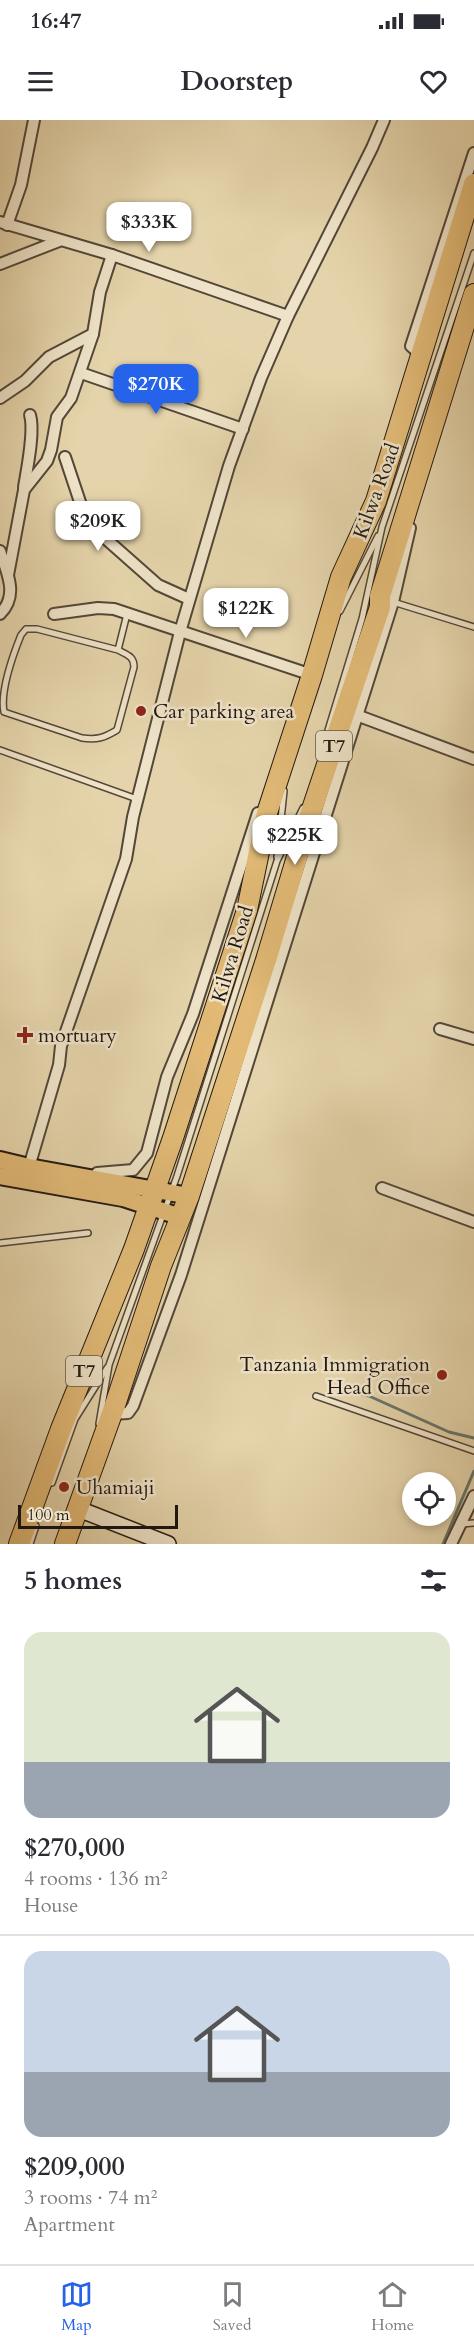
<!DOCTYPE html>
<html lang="en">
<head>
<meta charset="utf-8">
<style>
	body { margin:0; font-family:Cardo,serif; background:#f7f7f7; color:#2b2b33; height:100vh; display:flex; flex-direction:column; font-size:22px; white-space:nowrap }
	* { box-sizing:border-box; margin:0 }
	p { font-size:20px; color:#7c7c81 }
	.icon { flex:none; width:33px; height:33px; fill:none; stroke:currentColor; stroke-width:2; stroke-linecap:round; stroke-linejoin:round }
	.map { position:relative; height:1424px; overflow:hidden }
	.sheet { display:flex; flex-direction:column; background:#fff; flex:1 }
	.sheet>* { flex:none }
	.buttons { position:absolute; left:402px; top:1352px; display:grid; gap:12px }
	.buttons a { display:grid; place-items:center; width:54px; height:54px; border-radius:50%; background:#fff; box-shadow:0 3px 9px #0003; font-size:30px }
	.scale { position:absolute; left:18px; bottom:15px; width:160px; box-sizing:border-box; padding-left:6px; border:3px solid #221812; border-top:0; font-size:16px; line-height:21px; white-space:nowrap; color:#221812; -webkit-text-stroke:4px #eee3c8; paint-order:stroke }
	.price { position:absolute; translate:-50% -51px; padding:0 14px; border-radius:12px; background:#fff; color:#222; font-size:20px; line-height:39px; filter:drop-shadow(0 2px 3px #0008) }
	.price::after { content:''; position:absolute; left:50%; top:36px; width:18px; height:14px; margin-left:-9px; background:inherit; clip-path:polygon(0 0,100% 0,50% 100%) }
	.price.active { background:#2563eb; color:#fff }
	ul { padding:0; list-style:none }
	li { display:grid; align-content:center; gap:12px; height:318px; padding:0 24px }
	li+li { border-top:2px solid #e1e1e2 }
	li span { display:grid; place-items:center; height:186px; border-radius:18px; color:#555 }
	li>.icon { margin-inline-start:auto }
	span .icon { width:108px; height:108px; fill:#fffc; stroke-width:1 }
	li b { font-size:26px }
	h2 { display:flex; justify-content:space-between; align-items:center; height:72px; padding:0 24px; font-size:26px }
	.status { display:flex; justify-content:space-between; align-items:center; height:42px; padding:0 30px; background:#fff; direction:ltr }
	.status svg { height:16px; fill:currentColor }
	header { display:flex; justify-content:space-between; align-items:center; height:78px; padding:0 24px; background:#fff; font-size:27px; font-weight:700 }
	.menu { display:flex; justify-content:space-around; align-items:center; height:84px; border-top:2px solid #e1e1e2; background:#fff; font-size:16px; color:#7c7c81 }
	.menu a { display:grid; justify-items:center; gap:3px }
	.menu .active { color:#2563eb }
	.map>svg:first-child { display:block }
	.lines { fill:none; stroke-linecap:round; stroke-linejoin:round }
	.stream { stroke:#68786d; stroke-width:3 }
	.lane-casing { stroke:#534738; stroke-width:8 }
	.street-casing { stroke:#534738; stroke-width:14 }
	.secondary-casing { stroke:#221812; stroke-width:18 }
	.primary-casing { stroke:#221812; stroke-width:20 }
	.highway-casing { stroke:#221812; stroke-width:22 }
	.lane { stroke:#eee3c8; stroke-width:5 }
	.street { stroke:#eee3c8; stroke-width:10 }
	.secondary { stroke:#eee3c8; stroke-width:15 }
	.primary { stroke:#e2ba76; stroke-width:16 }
	.highway { stroke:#e2ba76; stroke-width:20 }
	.poi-dot { fill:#8f2418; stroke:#eee3c8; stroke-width:2 }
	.labels { text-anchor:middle; stroke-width:5; stroke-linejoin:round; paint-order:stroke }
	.shield { fill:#eee3c8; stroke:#5f5549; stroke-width:1.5 }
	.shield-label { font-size:18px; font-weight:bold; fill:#221812 }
	.street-label { font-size:20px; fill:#221812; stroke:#eee3c8 }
	.poi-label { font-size:20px; fill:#221812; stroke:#eee3c8; text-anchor:start }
</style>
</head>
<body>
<div class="status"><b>16:47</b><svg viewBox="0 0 49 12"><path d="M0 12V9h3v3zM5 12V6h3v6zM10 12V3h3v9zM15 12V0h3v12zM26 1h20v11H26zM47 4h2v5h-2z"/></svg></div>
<header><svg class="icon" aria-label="menu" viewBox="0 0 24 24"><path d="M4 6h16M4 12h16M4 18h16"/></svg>Doorstep<svg class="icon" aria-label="heart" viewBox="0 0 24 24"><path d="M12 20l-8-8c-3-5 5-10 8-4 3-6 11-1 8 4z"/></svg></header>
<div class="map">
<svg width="474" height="1424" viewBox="0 0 474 1424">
	<rect width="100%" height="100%" fill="#e5d4ab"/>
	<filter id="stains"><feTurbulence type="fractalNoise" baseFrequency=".00333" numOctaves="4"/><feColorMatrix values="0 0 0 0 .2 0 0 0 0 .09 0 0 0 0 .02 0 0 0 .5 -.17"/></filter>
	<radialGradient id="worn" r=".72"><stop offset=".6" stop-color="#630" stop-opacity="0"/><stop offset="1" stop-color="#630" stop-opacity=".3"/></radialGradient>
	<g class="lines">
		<!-- stream -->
		<g class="stream">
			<polyline points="342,1270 369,1276 449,1312 474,1318"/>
			<polyline points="443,1424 474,1351"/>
		</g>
		<!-- lane casing -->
		<g class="lane-casing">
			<g id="lane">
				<polyline points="393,482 474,507"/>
				<polyline points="340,491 378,416"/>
				<path d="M118 530 37 509H26L21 515C13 535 0 571 4 592L82 618C97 620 104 618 117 610L134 547C134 536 127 535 118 530L127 494"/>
				<polyline points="0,630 137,679"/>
				<polyline points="322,630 362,499 382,407 474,133"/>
				<polyline points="277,737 284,671"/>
				<polyline points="0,1123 88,1113"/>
				<polyline points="316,1276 474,1331"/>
				<polyline points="99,1304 109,1245 177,1056 277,741 303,688"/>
				<polyline points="52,1363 75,1299 107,1248"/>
				<polyline points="461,1404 474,1403"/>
				<polyline points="30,1424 36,1406"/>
			</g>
		</g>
		<!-- street casing -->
		<g class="street-casing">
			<g id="street">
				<polyline points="0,102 112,135 288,196"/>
				<polyline points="7,105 21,65 34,0"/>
				<polyline points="0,144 59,121"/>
				<polyline points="421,235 411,226 474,33"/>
				<polyline points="81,253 243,309"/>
				<polyline points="0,278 25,261 49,237 93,214 100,172 112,135"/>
				<polyline points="65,337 83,391 97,411 158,465 189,479"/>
				<path d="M24 367C27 349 35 311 30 295"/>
				<path d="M0 431C7 453 19 475 0 494"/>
				<polyline points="8,455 24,370 47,341 51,330 57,297 71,278 93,214"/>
				<polyline points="54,494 98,488 114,489 303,552"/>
				<polyline points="351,593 474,639"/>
				<polyline points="440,909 474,919"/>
				<polyline points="29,1047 59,945 61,926 126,739 133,697 180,512 229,346 261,258 288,196 372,28 384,0"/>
				<polyline points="97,1053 133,1050 147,1033 167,957 193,894 258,693"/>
				<polyline points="382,1068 474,1102"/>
				<polyline points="112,1294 128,1293 133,1286 181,1155 393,482 410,408"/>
				<polyline points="451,1424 474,1376"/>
			</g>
		</g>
		<!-- secondary casing -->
		<g class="secondary-casing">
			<polyline id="secondary" points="76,1388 168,1424"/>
		</g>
		<!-- primary casing -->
		<g class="primary-casing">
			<g id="primary">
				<polyline points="0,1040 29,1047 189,1076"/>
				<polyline points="0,1056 123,1078 181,1097"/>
			</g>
		</g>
		<!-- highway casing -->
		<g class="highway-casing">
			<g id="highway">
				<polyline points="19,1424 61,1309 134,1129 173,1018 247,790 267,693 312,555 341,457 376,381 474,64"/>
				<polyline points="65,1424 115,1285 161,1146 189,1076 266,840 306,707 380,487 380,476 474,174"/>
			</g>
		</g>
		<!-- lane -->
		<use href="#lane" class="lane"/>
		<!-- street -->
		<use href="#street" class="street"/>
		<!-- secondary -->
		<use href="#secondary" class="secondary"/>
		<!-- primary -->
		<use href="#primary" class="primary"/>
		<!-- highway -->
		<use href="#highway" class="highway"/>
	</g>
	<!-- markers -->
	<g class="poi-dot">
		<circle cx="141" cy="591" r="6"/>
		<path d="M22 906h6v6h6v6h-6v6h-6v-6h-6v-6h6z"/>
		<circle cx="442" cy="1255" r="6"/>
		<circle cx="64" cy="1367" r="6"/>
	</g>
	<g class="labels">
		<!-- shield labels -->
		<g class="shield">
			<rect x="316" y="611" width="36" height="30" rx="4.5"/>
			<rect x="66" y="1236" width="36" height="30" rx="4.5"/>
		</g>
		<g class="shield-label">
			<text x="334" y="632">T7</text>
			<text x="84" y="1257">T7</text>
		</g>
		<!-- street labels -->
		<g class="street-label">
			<text transform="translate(376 371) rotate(-70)" y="7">Kilwa Road</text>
			<text transform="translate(232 834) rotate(-73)" y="7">Kilwa Road</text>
		</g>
		<!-- poi labels -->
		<g class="poi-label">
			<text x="153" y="598">Car parking area</text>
			<text x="38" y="922">mortuary</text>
			<text x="430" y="1251" text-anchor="end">Tanzania Immigration<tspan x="430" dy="23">Head Office</tspan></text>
			<text x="76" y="1374">Uhamiaji</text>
		</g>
	</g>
	<rect width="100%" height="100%" filter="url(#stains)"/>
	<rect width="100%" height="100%" fill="url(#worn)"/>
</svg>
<div class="buttons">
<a><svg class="icon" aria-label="locate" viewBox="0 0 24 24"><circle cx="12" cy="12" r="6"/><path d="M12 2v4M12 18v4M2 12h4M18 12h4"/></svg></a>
</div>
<div class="scale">100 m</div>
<b class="price" style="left:149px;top:133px">$333K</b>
<b class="price active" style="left:156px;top:295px">$270K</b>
<b class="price" style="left:98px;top:432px">$209K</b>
<b class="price" style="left:246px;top:519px">$122K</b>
<b class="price" style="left:295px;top:746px">$225K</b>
</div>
<section class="sheet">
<h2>5 homes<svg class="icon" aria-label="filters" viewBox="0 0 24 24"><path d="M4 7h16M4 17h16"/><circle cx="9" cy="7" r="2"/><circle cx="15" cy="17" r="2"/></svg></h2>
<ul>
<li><span style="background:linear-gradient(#dfe7d0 70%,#9aa5b1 0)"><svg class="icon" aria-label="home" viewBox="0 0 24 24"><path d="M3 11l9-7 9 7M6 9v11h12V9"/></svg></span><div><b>$270,000</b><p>4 rooms · 136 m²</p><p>House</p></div></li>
<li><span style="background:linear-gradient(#c9d6e8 65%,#9aa5b1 0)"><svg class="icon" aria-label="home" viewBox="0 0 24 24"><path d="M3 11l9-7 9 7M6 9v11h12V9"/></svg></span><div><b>$209,000</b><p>3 rooms · 74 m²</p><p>Apartment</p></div></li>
</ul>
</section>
<nav class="menu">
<a class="active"><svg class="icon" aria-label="map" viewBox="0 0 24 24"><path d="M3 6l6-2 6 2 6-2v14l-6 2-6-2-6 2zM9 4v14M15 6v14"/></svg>Map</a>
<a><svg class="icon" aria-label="saved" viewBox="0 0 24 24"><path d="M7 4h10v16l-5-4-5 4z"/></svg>Saved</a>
<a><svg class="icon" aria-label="home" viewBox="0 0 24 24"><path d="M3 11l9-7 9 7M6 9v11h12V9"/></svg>Home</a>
</nav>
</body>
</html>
